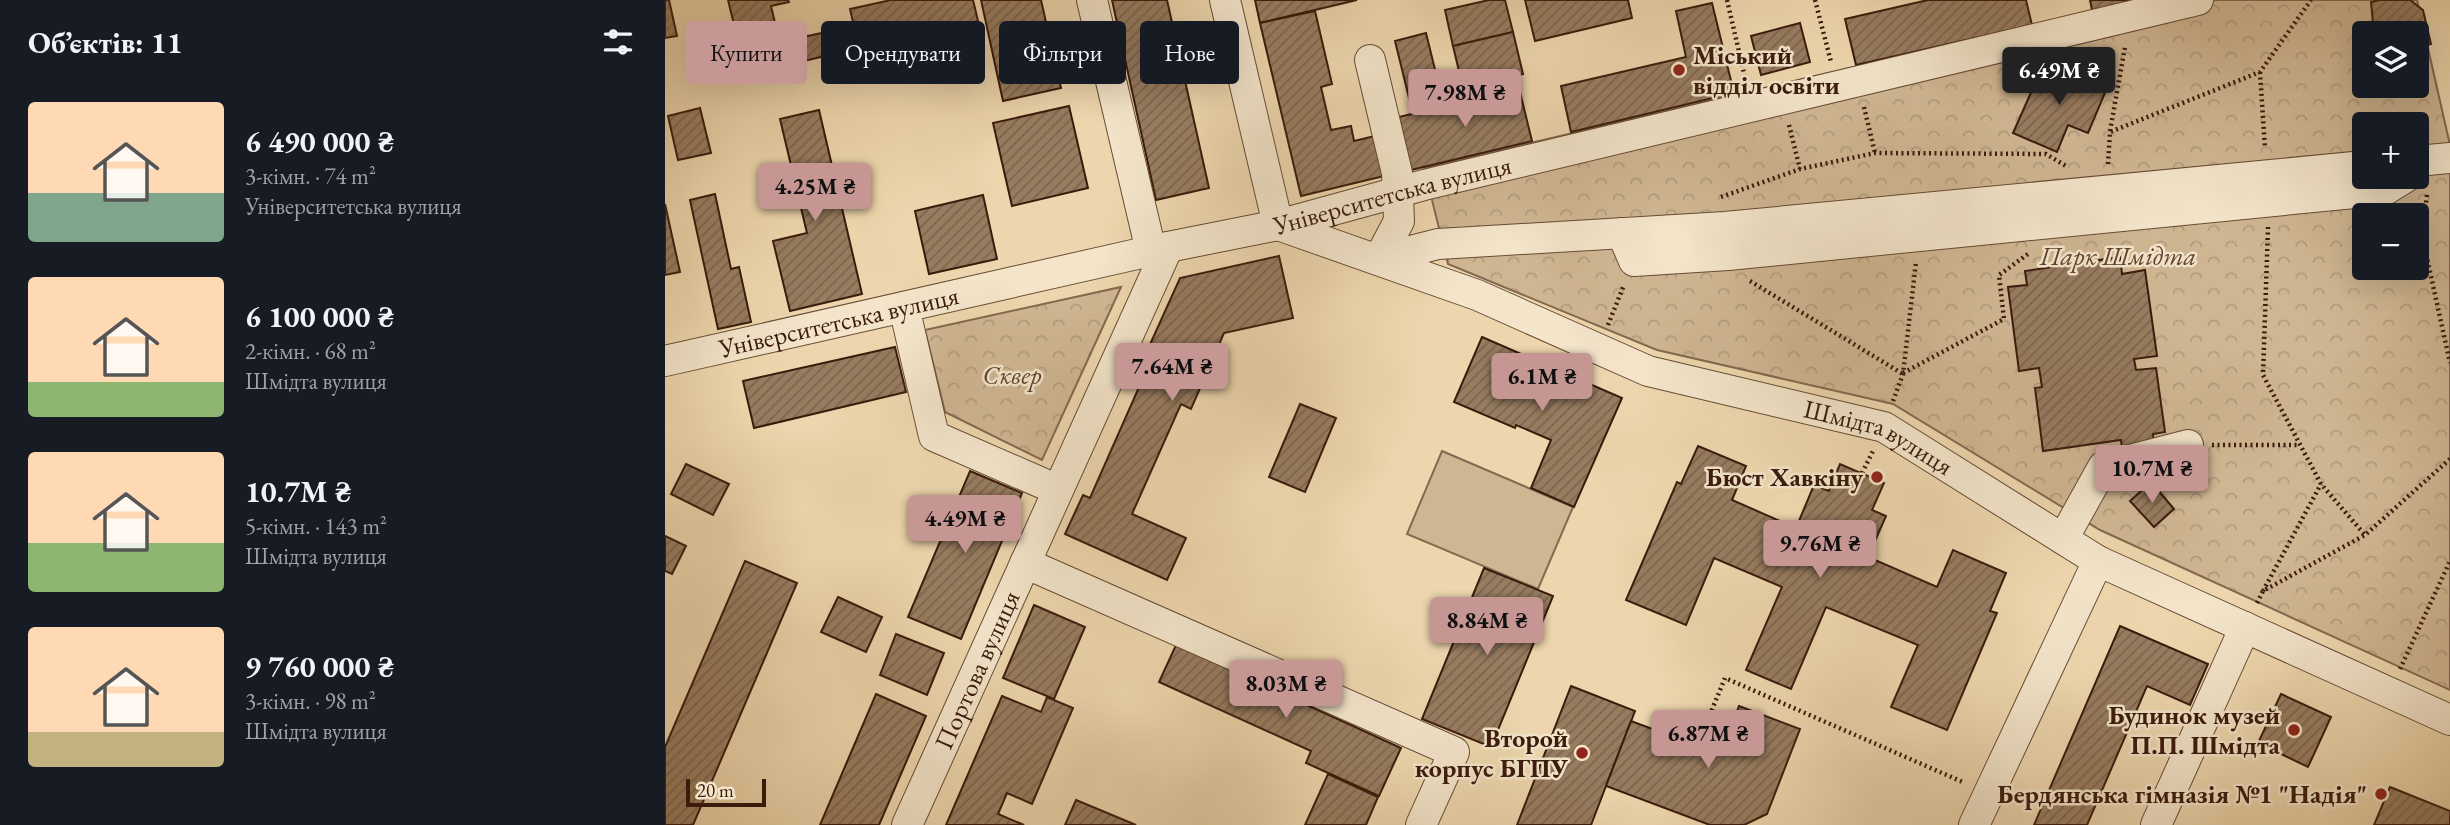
<!DOCTYPE html>
<html lang="uk">
<head>
<meta charset="utf-8">
<style>
	body { margin:0; font-family:"EB Garamond",serif; background:#242831; color:#f1f3f6; height:100vh; display:flex; flex-direction:column; font-size:26px; white-space:nowrap }
	* { box-sizing:border-box; margin:0 }
	p { font-size:23px; color:#9ea1a6 }
	.icon { flex:none; width:38px; height:38px; fill:none; stroke:currentColor; stroke-width:2; stroke-linecap:round; stroke-linejoin:round }
	.map { position:relative; flex:1; overflow:hidden }
	.details { display:flex; flex-direction:column; background:#171b24; width:665px }
	.details>* { flex:none }
	.hud { position:absolute; left:21px; top:21px; width:665px; height:63px; display:flex; gap:14px }
	.tools { position:absolute; left:1687px; top:21px; display:grid; gap:14px }
	.tools a { display:grid; place-items:center; width:77px; height:77px; border-radius:7px; background:#171b24; box-shadow:0 7px 28px #0002; font-size:35px }
	.scale { position:absolute; left:21px; bottom:18px; width:80px; box-sizing:border-box; padding-left:7px; border:4px solid #3a1b0c; border-top:0; font-size:19px; line-height:24px; white-space:nowrap; color:#3a1b0c; -webkit-text-stroke:5px #f3e4ca; paint-order:stroke }
	.price { position:absolute; translate:-50% -60px; padding:0 16px; border-radius:7px; background:#c59692; color:#111; font-size:23px; line-height:46px; filter:drop-shadow(0 2px 4px #0008) }
	.price::after { content:''; position:absolute; left:50%; top:42px; width:21px; height:16px; margin-left:-10px; background:inherit; clip-path:polygon(0 0,100% 0,50% 100%) }
	.price.on { background:#222; color:#fff }
	ul { padding:0; list-style:none }
	li { display:flex; align-items:center; gap:21px; height:175px; padding:0 28px }
	li span { display:grid; place-items:center; flex:none; width:196px; height:140px; border-radius:7px; color:#555 }
	li>.icon { margin-inline-start:auto }
	span .icon { width:84px; height:84px; fill:#fffc; stroke-width:1 }
	li b { font-size:30px }
	h2 { display:flex; justify-content:space-between; align-items:center; height:84px; padding:0 28px; font-size:30px }
	.chip { padding:0 24px; border-radius:7px; background:#171b24; box-shadow:0 7px 28px #0002; font-size:24px; line-height:63px }
	.chip.on { background:#c59692; color:#111 }
	main { display:flex; flex:1; min-height:0 }
	.map>svg:first-child { display:block }
	.grass { fill:#cfb692; stroke:#84684f; stroke-width:2 }
	.park { fill:url(#park-crowns); stroke:#84684f; stroke-width:2; fill-rule:evenodd }
	.building { fill:url(#building-hatch); stroke:#3a1b0c; stroke-width:2 }
	.lines { fill:none; stroke-linecap:round; stroke-linejoin:round }
	.minor-casing { stroke:#674a34; stroke-width:32 }
	.path { stroke:#3a1b0c; stroke-width:4.5; stroke-dasharray:2 3.5; stroke-linecap:butt }
	.minor { stroke:#f3e4ca; stroke-width:30 }
	.poi-dot { fill:#8f2418; stroke:#f3e4ca; stroke-width:2.5 }
	.labels { text-anchor:middle; stroke-width:5; stroke-linejoin:round; paint-order:stroke }
	.poi-label { font-size:26px; font-weight:bold; fill:#3a1b0c; stroke:#f3e4ca; text-anchor:end }
	.street-label { font-size:26px; fill:#3a1b0c; stroke:#f3e4ca }
	.park-label { font-size:26px; font-style:italic; fill:#5f422e; stroke:#f3e4ca }
</style>
</head>
<body>
<main>
<section class="details">
<h2>Об’єктів: 11<svg class="icon" aria-label="filters" viewBox="0 0 24 24"><path d="M4 7h16M4 17h16"/><circle cx="9" cy="7" r="2"/><circle cx="15" cy="17" r="2"/></svg></h2>
<ul>
<li><span style="background:linear-gradient(#ffd9b3 65%,#7fa58c 0)"><svg class="icon" aria-label="home" viewBox="0 0 24 24"><path d="M3 11l9-7 9 7M6 9v11h12V9"/></svg></span><div><b>6 490 000 ₴</b><p>3-кімн. · 74 m²</p><p>Університетська вулиця</p></div></li>
<li><span style="background:linear-gradient(#ffd9b3 75%,#8fb573 0)"><svg class="icon" aria-label="home" viewBox="0 0 24 24"><path d="M3 11l9-7 9 7M6 9v11h12V9"/></svg></span><div><b>6 100 000 ₴</b><p>2-кімн. · 68 m²</p><p>Шмідта вулиця</p></div></li>
<li><span style="background:linear-gradient(#ffd9b3 65%,#8fb573 0)"><svg class="icon" aria-label="home" viewBox="0 0 24 24"><path d="M3 11l9-7 9 7M6 9v11h12V9"/></svg></span><div><b>10.7M ₴</b><p>5-кімн. · 143 m²</p><p>Шмідта вулиця</p></div></li>
<li><span style="background:linear-gradient(#ffd9b3 75%,#c2b280 0)"><svg class="icon" aria-label="home" viewBox="0 0 24 24"><path d="M3 11l9-7 9 7M6 9v11h12V9"/></svg></span><div><b>9 760 000 ₴</b><p>3-кімн. · 98 m²</p><p>Шмідта вулиця</p></div></li>
</ul>
</section>
<div class="map">
<svg width="1785" height="825" viewBox="0 0 1785 825">
	<defs>
		<pattern id="park-crowns" width="20" height="18" patternUnits="userSpaceOnUse" patternTransform="scale(1.75)"><rect width="20" height="18" fill="#cfb692"/><path d="M2 6a3 3 0 1 1 6 0M12 15a3 3 0 1 1 6 0" fill="none" stroke="#b29c7d"/></pattern>
		<pattern id="building-hatch" width="6" height="6" patternUnits="userSpaceOnUse" patternTransform="scale(1.75)"><rect width="6" height="6" fill="#977c60"/><path d="M-1 1l2-2M0 6l6-6M5 7l2-2" fill="none" stroke="#7c654e"/></pattern>
	</defs>
	<rect width="100%" height="100%" fill="#edd6ad"/>
	<filter id="stains"><feTurbulence type="fractalNoise" baseFrequency=".00286" numOctaves="4"/><feColorMatrix values="0 0 0 0 .2 0 0 0 0 .09 0 0 0 0 .02 0 0 0 .5 -.17"/></filter>
	<radialGradient id="worn" r=".72"><stop offset=".6" stop-color="#630" stop-opacity="0"/><stop offset="1" stop-color="#630" stop-opacity=".3"/></radialGradient>
	<!-- grass -->
	<polygon class="grass" points="777,451 908,507 873,589 742,534"/>
	<!-- park -->
	<g class="park">
		<path d="M1473 0H1752L1785 145V690L1435 530 1228 404 992 350 783 264 759 168ZM1699 33H1752V86H1699ZM1699 124H1752V177H1699ZM1699 215H1752V268H1699Z"/>
		<polygon points="456,287 377,460 280,412 260,330"/>
	</g>
	<!-- building -->
	<g class="building">
		<polygon points="0,0 4,0 12,36 0,38"/>
		<polygon points="63,0 123,0 124,2 106,6 111,27 72,37"/>
		<polygon points="226,0 308,0 313,21 121,65 115,42 189,26 185,9"/>
		<polygon points="316,0 376,0 396,88 338,101"/>
		<polygon points="447,0 502,0 544,188 491,200"/>
		<polygon points="590,0 692,0 595,23"/>
		<polygon points="824,0 840,0 848,32 788,46 780,10"/>
		<polygon points="860,0 963,0 967,18 870,41"/>
		<polygon points="1263,0 1361,0 1367,25 1191,65 1180,19"/>
		<polygon points="1425,0 1489,0 1428,15"/>
		<polygon points="1715,0 1745,0 1758,10 1766,44 1752,47 1752,33 1709,33 1706,2"/>
		<polygon points="1047,3 1069,93 906,132 896,86 1021,57 1011,11"/>
		<polygon points="650,11 667,84 656,87 666,130 686,126 689,141 710,136 719,176 636,196 595,23"/>
		<polygon points="1135,23 1145,62 1096,75 1086,36"/>
		<polygon points="848,32 858,74 798,88 788,46"/>
		<polygon points="761,33 777,98 746,106 730,41"/>
		<polygon points="1380,61 1442,88 1423,133 1403,125 1392,152 1348,133"/>
		<polygon points="854,88 867,141 746,170 734,117"/>
		<polygon points="404,106 423,188 347,206 328,123"/>
		<polygon points="35,108 46,153 13,160 3,116"/>
		<polygon points="154,110 197,294 125,311 108,241 142,233 115,119"/>
		<polygon points="50,194 66,269 74,267 86,322 53,329 25,200"/>
		<polygon points="318,195 332,259 264,274 250,211"/>
		<polygon points="0,204 15,272 0,275"/>
		<polygon points="614,256 628,318 559,333 526,409 516,404 467,514 521,538 502,580 400,534 418,495 425,498 475,385 468,382 515,278"/>
		<polygon points="1455,257 1457,274 1480,270 1492,356 1469,359 1471,370 1491,368 1500,432 1488,434 1489,446 1457,450 1456,440 1378,451 1370,388 1377,387 1374,368 1354,371 1343,287 1362,285 1360,271"/>
		<polygon points="817,337 957,398 909,507 866,488 886,440 851,425 850,428 789,402"/>
		<polygon points="230,347 241,392 89,428 78,381"/>
		<polygon points="635,404 671,418 640,492 604,477"/>
		<polygon points="1033,446 1081,466 1067,500 1131,528 1149,485 1164,491 1175,464 1219,483 1207,510 1221,516 1203,557 1272,587 1288,550 1341,573 1325,611 1332,613 1282,730 1226,707 1253,645 1161,607 1126,689 1081,670 1117,587 1049,558 1021,625 961,600 1012,482 1016,484"/>
		<polygon points="21,464 64,484 48,515 6,494"/>
		<polygon points="305,471 357,493 296,639 243,617"/>
		<polygon points="1486,482 1509,509 1489,527 1465,501"/>
		<polygon points="0,536 21,546 7,574 0,571"/>
		<polygon points="80,561 132,583 28,825 0,825 0,747"/>
		<polygon points="819,568 888,596 826,747 757,719"/>
		<polygon points="173,597 217,617 201,652 156,632"/>
		<polygon points="369,605 420,627 389,699 338,678"/>
		<polygon points="1455,626 1543,664 1525,705 1482,686 1422,825 1369,825"/>
		<polygon points="231,634 279,653 262,695 215,675"/>
		<polygon points="511,645 736,748 714,796 641,763 646,751 494,682"/>
		<polygon points="906,686 970,711 941,786 926,825 852,825"/>
		<polygon points="211,694 261,716 214,825 155,825"/>
		<polygon points="1616,694 1666,717 1643,767 1593,743"/>
		<polygon points="337,696 376,712 382,697 408,708 367,804 342,793 333,814 359,825 281,825"/>
		<polygon points="1074,706 1135,729 1102,814 1079,825 1045,825 941,786 966,721 1055,754"/>
		<polygon points="663,774 713,797 701,825 640,825"/>
		<polygon points="1725,787 1785,811 1785,825 1709,825"/>
		<polygon points="411,800 471,825 400,825"/>
	</g>
	<g class="lines">
		<!-- minor casing -->
		<g class="minor-casing">
			<g id="minor">
				<polyline points="427,0 486,251"/>
				<polyline points="560,0 613,225"/>
				<polyline points="705,60 732,173 734,221 714,259"/>
				<polyline points="1752,161 1785,158"/>
				<path id="s1" d="M613 225 812 295 983 371 1219 427 1433 561 1785 720"/>
				<polyline points="957,233 969,261 1063,255 1720,190 1741,177"/>
				<polyline points="714,259 773,244 1060,227 1699,166"/>
				<polyline points="239,307 269,436 393,490"/>
				<path id="s2" d="M0 361 503 247 613 225 759 185 1533 0"/>
				<polyline points="1398,539 1438,467 1523,445"/>
				<polyline points="360,563 789,752 756,825"/>
				<path id="s3" d="M242 825 503 247"/>
				<polyline points="1309,825 1433,561"/>
				<polyline points="1491,825 1580,627"/>
			</g>
		</g>
		<!-- path -->
		<g class="path">
			<polyline points="1062,0 1081,82"/>
			<polyline points="1150,0 1166,62"/>
			<polyline points="1595,72 1600,148"/>
			<polyline points="1199,107 1210,153"/>
			<polyline points="1124,125 1135,169"/>
			<polyline points="1445,131 1460,47"/>
			<polyline points="1443,164 1445,132 1595,72 1646,0"/>
			<polyline points="1762,195 1757,235 1785,363"/>
			<polyline points="1056,197 1135,169 1210,153 1381,154 1401,166"/>
			<polyline points="1603,227 1598,375 1656,484 1700,535"/>
			<polyline points="1085,281 1238,374"/>
			<polyline points="943,325 959,285"/>
			<polyline points="1238,373 1339,319 1334,275 1363,254"/>
			<polyline points="1228,401 1238,374 1251,262"/>
			<polyline points="1547,445 1634,445"/>
			<polyline points="1197,473 1208,451"/>
			<polyline points="1598,591 1656,484"/>
			<polyline points="1592,603 1598,591 1700,535 1785,459"/>
			<polyline points="1735,669 1785,561"/>
			<polyline points="1032,746 1060,678 1300,783"/>
		</g>
		<!-- minor -->
		<use href="#minor" class="minor"/>
	</g>
	<!-- markers -->
	<g class="poi-dot">
		<circle cx="1014" cy="70" r="7"/>
		<circle cx="1212" cy="477" r="7"/>
		<circle cx="1629" cy="730" r="7"/>
		<circle cx="917" cy="753" r="7"/>
		<circle cx="1716" cy="794" r="7"/>
	</g>
	<g class="labels">
		<!-- poi labels -->
		<g class="poi-label">
			<text x="1028" y="64" text-anchor="start">Міський<tspan x="1028" dy="30">відділ освіти</tspan></text>
			<text x="1198" y="486">Бюст Хавкіну</text>
			<text x="1615" y="724">Будинок музей<tspan x="1615" dy="30">П.П. Шмідта</tspan></text>
			<text x="903" y="747">Второй<tspan x="903" dy="30">корпус БГПУ</tspan></text>
			<text x="1702" y="803">Бердянська гімназія №1 "Надія"</text>
		</g>
		<!-- street labels -->
		<g class="street-label">
			<text dy="9" stroke="none"><textPath href="#s2" startOffset="746">Університетська вулиця</textPath></text>
			<text dy="9" stroke="none"><textPath href="#s2" startOffset="178">Університетська вулиця</textPath></text>
			<text dy="9" stroke="none"><textPath href="#s1" startOffset="639">Шмідта вулиця</textPath></text>
			<text dy="9" stroke="none"><textPath href="#s3" startOffset="170">Портова вулиця</textPath></text>
		</g>
		<!-- park labels -->
		<g class="park-label">
			<text x="1453" y="265">Парк Шмідта</text>
			<text x="347" y="384">Сквер</text>
		</g>
	</g>
	<rect width="100%" height="100%" filter="url(#stains)"/>
	<rect width="100%" height="100%" fill="url(#worn)"/>
</svg>
<div class="tools">
<a><svg class="icon" aria-label="layers" viewBox="0 0 24 24"><path d="M12 4l9 5-9 5-9-5zM3 14l9 5 9-5"/></svg></a>
<a>+</a>
<a>−</a>
</div>
<div class="scale">20 m</div>
<b class="price on" style="left:1394px;top:107px">6.49M ₴</b>
<b class="price" style="left:800px;top:129px">7.98M ₴</b>
<b class="price" style="left:150px;top:223px">4.25M ₴</b>
<b class="price" style="left:507px;top:403px">7.64M ₴</b>
<b class="price" style="left:877px;top:413px">6.1M ₴</b>
<b class="price" style="left:1487px;top:505px">10.7M ₴</b>
<b class="price" style="left:300px;top:555px">4.49M ₴</b>
<b class="price" style="left:1155px;top:580px">9.76M ₴</b>
<b class="price" style="left:822px;top:657px">8.84M ₴</b>
<b class="price" style="left:621px;top:720px">8.03M ₴</b>
<b class="price" style="left:1043px;top:770px">6.87M ₴</b>
<div class="hud">
<a class="chip on">Купити</a>
<a class="chip">Орендувати</a>
<a class="chip">Фільтри</a>
<a class="chip">Нове</a>
</div>
</div>
</main>
</body>
</html>
